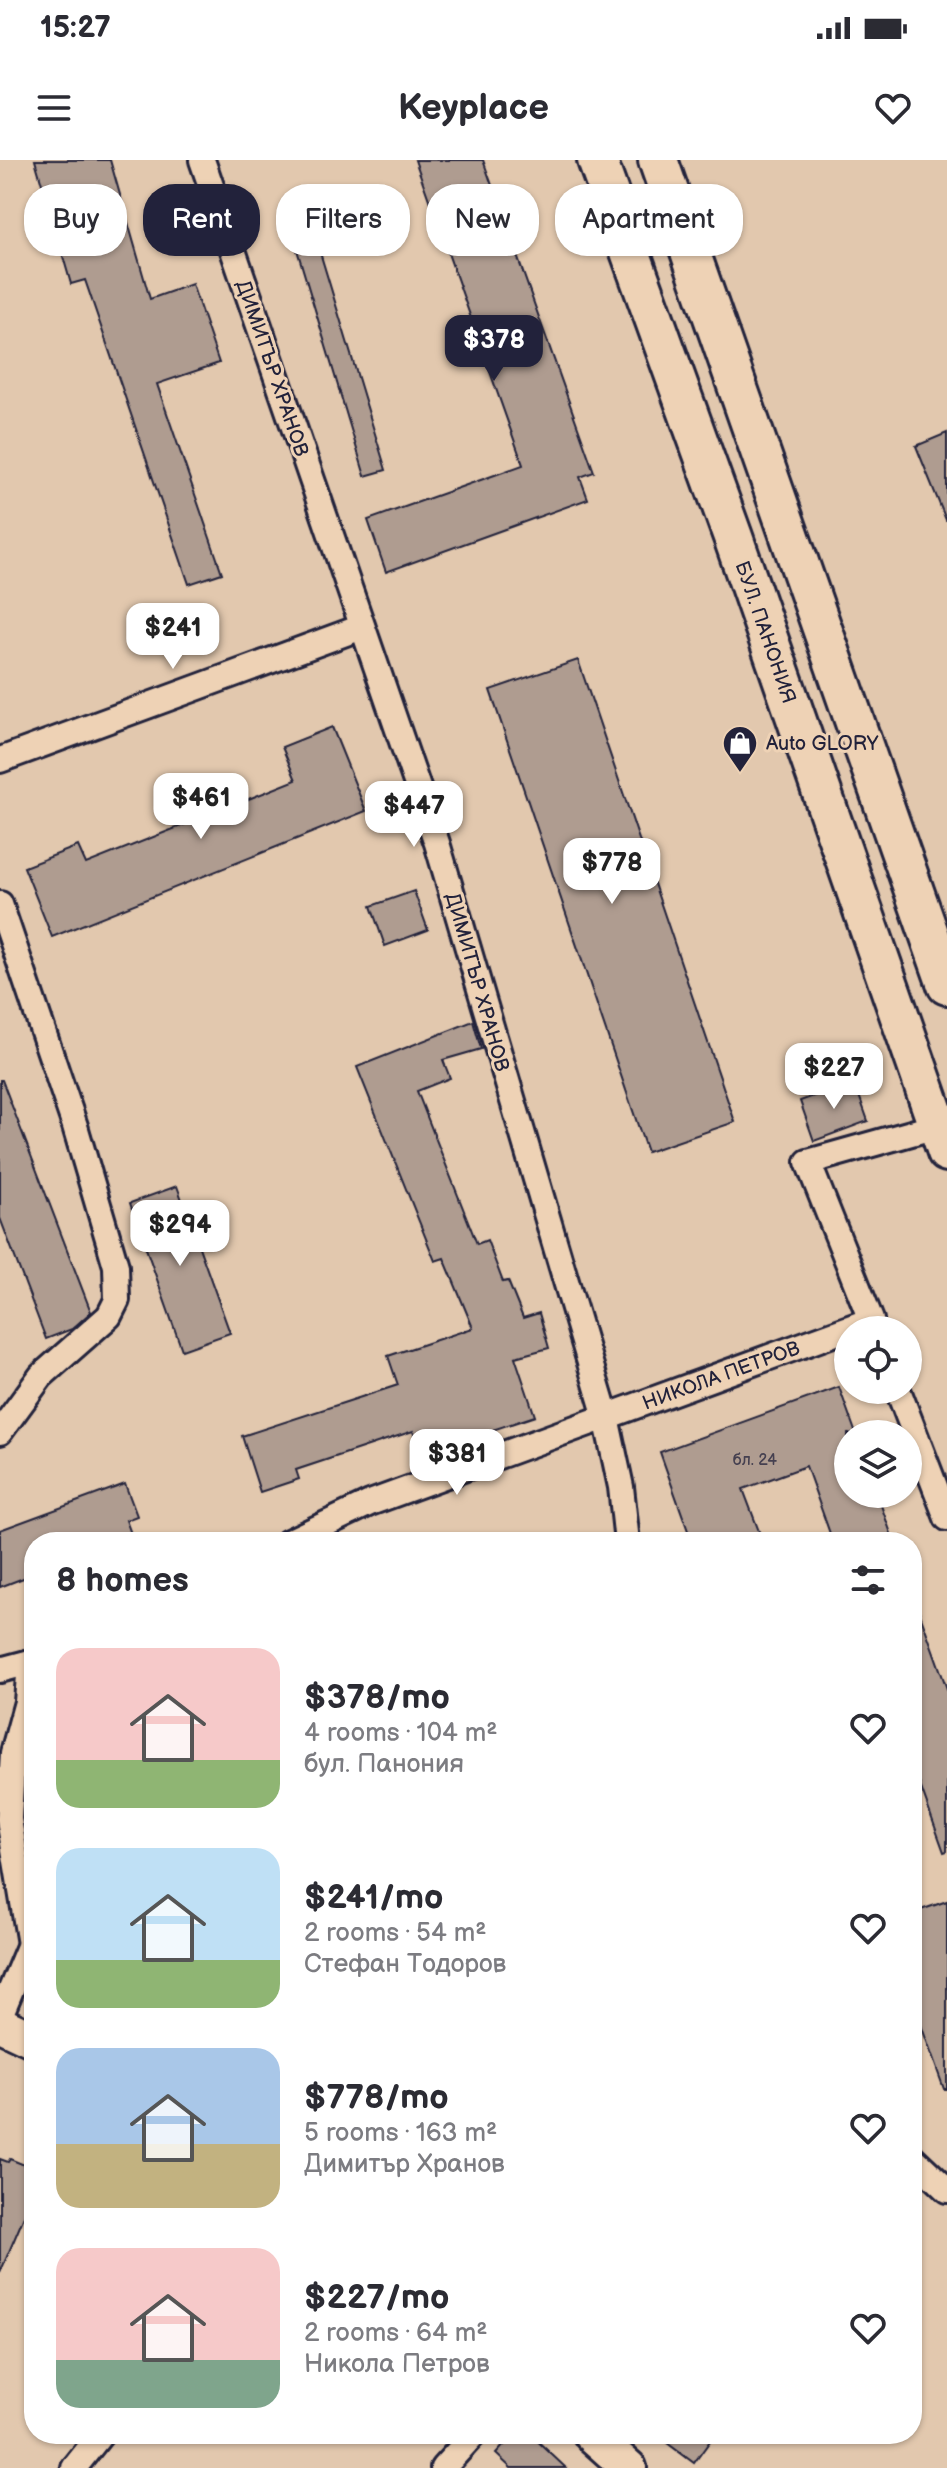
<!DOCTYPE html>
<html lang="en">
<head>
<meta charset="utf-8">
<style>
	body { margin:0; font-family:"Balsamiq Sans",sans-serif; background:#f2f2f3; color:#2b2b33; height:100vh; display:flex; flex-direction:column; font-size:30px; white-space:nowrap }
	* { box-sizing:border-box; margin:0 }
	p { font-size:26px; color:#7c7c81 }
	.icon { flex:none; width:44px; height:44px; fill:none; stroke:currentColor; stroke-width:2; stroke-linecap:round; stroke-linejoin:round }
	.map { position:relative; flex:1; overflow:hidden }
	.sheet { position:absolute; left:24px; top:1372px; width:898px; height:912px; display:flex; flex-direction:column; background:#fff; border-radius:32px; box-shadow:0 2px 6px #0004 }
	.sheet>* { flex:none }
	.hud { position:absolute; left:24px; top:24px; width:900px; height:72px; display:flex; gap:16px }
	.fabs { position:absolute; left:834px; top:1156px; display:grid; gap:16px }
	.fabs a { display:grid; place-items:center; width:88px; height:88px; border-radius:50%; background:#fff; box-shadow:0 2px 6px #0004; font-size:40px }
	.price { position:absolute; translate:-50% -68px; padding:0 18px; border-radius:16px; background:#fff; color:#222; font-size:26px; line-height:52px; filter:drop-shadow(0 2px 4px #0008) }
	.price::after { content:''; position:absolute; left:50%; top:48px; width:24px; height:18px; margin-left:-12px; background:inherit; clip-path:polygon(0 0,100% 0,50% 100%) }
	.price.current { background:#22223b; color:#fff }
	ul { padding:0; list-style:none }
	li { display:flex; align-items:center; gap:24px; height:200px; padding:0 32px }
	li span { display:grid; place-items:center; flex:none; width:224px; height:160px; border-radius:24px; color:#555 }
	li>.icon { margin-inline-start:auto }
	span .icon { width:96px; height:96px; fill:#fffc; stroke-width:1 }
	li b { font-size:34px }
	h2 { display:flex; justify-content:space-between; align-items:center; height:96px; padding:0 32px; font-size:34px }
	.tag { padding:0 28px; border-radius:32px; background:#fff; box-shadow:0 2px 6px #0004; font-size:28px; line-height:72px }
	.tag.current { background:#22223b; color:#fff }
	.status { display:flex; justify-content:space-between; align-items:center; height:56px; padding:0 40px; background:#fff; direction:ltr }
	.status svg { height:22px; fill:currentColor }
	header { display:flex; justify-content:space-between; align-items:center; height:104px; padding:0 32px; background:#fff; font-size:36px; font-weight:600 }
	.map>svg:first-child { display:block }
	.building { fill:#af9c90; stroke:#22223b; stroke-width:2 }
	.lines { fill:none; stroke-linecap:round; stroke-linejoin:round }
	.minor-casing { stroke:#22223b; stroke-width:30 }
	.secondary-casing { stroke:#22223b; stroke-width:40 }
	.primary-casing { stroke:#22223b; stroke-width:44 }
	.minor { stroke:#eed2b5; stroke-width:24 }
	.secondary { stroke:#eed2b5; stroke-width:34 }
	.primary { stroke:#eed2b5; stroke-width:38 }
	.labels { text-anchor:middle; stroke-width:6; stroke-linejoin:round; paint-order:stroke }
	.number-label { font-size:16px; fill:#454050 }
	.street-label { font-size:20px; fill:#22223b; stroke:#eed2b5 }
	.poi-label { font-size:20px; fill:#22223b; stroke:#eed2b5; text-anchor:start }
</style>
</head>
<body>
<div class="status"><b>15:27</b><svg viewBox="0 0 49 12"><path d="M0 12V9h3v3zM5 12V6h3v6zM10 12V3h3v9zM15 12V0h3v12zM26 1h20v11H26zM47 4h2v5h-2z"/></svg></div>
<header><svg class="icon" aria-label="menu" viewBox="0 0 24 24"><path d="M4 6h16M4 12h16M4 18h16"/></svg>Keyplace<svg class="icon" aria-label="heart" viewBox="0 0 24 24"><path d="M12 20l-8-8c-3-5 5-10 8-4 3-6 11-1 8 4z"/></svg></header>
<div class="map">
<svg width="947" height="2308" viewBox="0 0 947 2308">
	<rect width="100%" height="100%" fill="#e2c8ae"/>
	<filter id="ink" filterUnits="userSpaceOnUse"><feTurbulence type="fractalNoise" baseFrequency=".0125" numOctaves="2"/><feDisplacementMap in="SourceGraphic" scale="16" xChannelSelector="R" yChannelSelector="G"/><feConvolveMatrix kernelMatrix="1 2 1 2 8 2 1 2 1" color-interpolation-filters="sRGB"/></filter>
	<g filter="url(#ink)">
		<!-- building -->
		<g class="building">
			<polygon points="35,0 110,0 150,139 192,124 219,203 157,224 222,413 189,424 85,120 71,124"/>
			<polygon points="415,0 483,0 594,312 580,317 588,339 386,412 368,360 523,305"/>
			<polygon points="312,66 386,310 365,316 292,73"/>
			<polygon points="947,273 947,360 946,360 916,286"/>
			<polygon points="578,500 735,962 647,992 490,530"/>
			<polygon points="332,567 366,651 52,777 24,707 78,686 86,704 296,620 282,587"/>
			<polygon points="414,731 428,770 385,786 371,746"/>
			<polygon points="473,861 481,889 443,900 450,918 417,931 477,1084 487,1080 503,1122 508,1121 523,1158 539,1153 549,1188 515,1197 535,1256 420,1294 413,1271 296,1310 299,1319 260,1332 242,1276 398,1225 388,1196 473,1168 444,1098 435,1101 357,907"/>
			<polygon points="0,920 2,920 91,1152 72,1169 46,1179 0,1058"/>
			<polygon points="854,921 868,961 814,981 800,941"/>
			<polygon points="177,1026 230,1173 182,1190 130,1043"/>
			<polygon points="839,1227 856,1274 848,1274 848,1334 877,1334 894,1382 833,1382 806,1306 743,1329 763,1382 692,1382 660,1292"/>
			<polygon points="125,1324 137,1356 126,1360 134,1382 34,1382 34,1414 0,1427 0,1370"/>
			<polygon points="915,1440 947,1529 947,1691 944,1692 912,1603 912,1441"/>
			<polygon points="947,1741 947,1929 944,1929 912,1840 912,1753"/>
			<polygon points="0,1999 8,2002 10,1999 34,2009 34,2033 0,2113"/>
			<polygon points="514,2274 530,2274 566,2308 511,2308 496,2294"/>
			<polygon points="655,2274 715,2274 694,2303"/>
		</g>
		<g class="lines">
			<!-- minor casing -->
			<g class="minor-casing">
				<g id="minor">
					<polyline points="202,0 437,683 606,1257 621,1327 627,1382"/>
					<polyline points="0,600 362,467"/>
					<polyline points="0,744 75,966 116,1106 117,1140 109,1156 41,1216 0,1272"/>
					<polyline points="898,1230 947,1358"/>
					<polyline points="288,1382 370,1343 871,1160 808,1002 947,963"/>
					<polyline points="0,1510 34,1501"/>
					<polyline points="30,1784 9,1659 13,1593 27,1542 30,1502"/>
					<polyline points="0,1856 30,1784 34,1781"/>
					<polyline points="912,1997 947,2030"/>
					<polyline points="74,2308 101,2274"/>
					<polyline points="443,2308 474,2274"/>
				</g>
			</g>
			<!-- secondary casing -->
			<g class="secondary-casing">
				<g id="secondary">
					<polyline points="0,1864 34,1880"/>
					<polyline points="591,2274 629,2308"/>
				</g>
			</g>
			<!-- primary casing -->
			<g class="primary-casing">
				<g id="primary">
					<polyline points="597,0 733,377 947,992"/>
					<polyline points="658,0 947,825"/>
				</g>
			</g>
			<!-- minor -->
			<use href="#minor" class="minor"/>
			<!-- secondary -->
			<use href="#secondary" class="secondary"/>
			<!-- primary -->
			<use href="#primary" class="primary"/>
		</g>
	</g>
	<!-- icons -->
	<defs>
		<g id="shop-pin" transform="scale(1.8)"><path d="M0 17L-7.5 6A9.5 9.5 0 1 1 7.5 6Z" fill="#22223b" stroke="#eed2b5"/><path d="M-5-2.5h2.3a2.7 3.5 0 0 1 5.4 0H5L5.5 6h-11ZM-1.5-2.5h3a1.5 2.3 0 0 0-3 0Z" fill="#fff"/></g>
	</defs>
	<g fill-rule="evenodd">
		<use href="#shop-pin" x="740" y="583"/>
	</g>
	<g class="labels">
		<!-- number labels -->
		<g class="number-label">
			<text x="755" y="1305">бл. 24</text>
		</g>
		<!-- street labels -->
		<g class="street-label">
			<text transform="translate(273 208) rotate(71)" y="7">ДИМИТЪР ХРАНОВ</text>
			<text transform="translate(766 472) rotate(71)" y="7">БУЛ. ПАНОНИЯ</text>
			<text transform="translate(478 822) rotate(74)" y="7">ДИМИТЪР ХРАНОВ</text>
			<text transform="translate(721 1215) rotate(-20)" y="7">НИКОЛА ПЕТРОВ</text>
		</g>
		<!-- poi labels -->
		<g class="poi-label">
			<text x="766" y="590">Auto GLORY</text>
		</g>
	</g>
</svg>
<div class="fabs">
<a><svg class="icon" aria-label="locate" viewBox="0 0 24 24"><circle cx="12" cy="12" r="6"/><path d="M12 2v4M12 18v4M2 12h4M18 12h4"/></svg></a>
<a><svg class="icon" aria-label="layers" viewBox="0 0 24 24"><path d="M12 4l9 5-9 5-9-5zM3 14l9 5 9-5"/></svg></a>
</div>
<b class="price current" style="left:494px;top:223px">$378</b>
<b class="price" style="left:173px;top:511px">$241</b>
<b class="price" style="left:201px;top:681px">$461</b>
<b class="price" style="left:414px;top:689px">$447</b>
<b class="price" style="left:612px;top:746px">$778</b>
<b class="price" style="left:834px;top:951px">$227</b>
<b class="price" style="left:180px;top:1108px">$294</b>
<b class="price" style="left:457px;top:1337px">$381</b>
<div class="hud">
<a class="tag">Buy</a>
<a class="tag current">Rent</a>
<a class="tag">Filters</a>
<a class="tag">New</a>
<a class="tag">Apartment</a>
</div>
<section class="sheet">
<h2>8 homes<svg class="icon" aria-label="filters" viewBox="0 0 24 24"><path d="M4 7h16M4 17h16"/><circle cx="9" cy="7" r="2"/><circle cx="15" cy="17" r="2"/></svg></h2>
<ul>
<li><span style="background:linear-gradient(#f6c9c9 70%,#8fb573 0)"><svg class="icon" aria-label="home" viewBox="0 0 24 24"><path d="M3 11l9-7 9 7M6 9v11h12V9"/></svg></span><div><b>$378/mo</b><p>4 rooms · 104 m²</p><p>бул. Панония</p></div><svg class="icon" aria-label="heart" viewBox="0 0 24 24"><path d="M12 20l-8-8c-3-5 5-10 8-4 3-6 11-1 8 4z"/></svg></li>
<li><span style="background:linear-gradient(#bfe0f5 70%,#8fb573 0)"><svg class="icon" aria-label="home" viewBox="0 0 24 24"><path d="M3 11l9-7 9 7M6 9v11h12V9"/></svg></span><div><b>$241/mo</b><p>2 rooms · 54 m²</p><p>Стефан Тодоров</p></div><svg class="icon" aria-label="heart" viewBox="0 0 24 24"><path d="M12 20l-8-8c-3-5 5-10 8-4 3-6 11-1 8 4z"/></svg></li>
<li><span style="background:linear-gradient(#a9c7e8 60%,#c2b280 0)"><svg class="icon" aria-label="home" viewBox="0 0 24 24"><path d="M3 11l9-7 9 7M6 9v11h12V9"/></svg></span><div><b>$778/mo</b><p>5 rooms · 163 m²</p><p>Димитър Хранов</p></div><svg class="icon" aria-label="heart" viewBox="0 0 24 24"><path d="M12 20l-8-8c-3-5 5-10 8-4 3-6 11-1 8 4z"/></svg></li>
<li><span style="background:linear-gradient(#f6c9c9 70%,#7fa58c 0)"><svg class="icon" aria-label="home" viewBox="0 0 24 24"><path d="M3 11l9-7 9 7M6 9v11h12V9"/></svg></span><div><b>$227/mo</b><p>2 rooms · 64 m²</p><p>Никола Петров</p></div><svg class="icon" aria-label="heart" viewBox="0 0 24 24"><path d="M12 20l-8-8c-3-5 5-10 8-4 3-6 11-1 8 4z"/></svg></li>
</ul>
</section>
</div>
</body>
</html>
